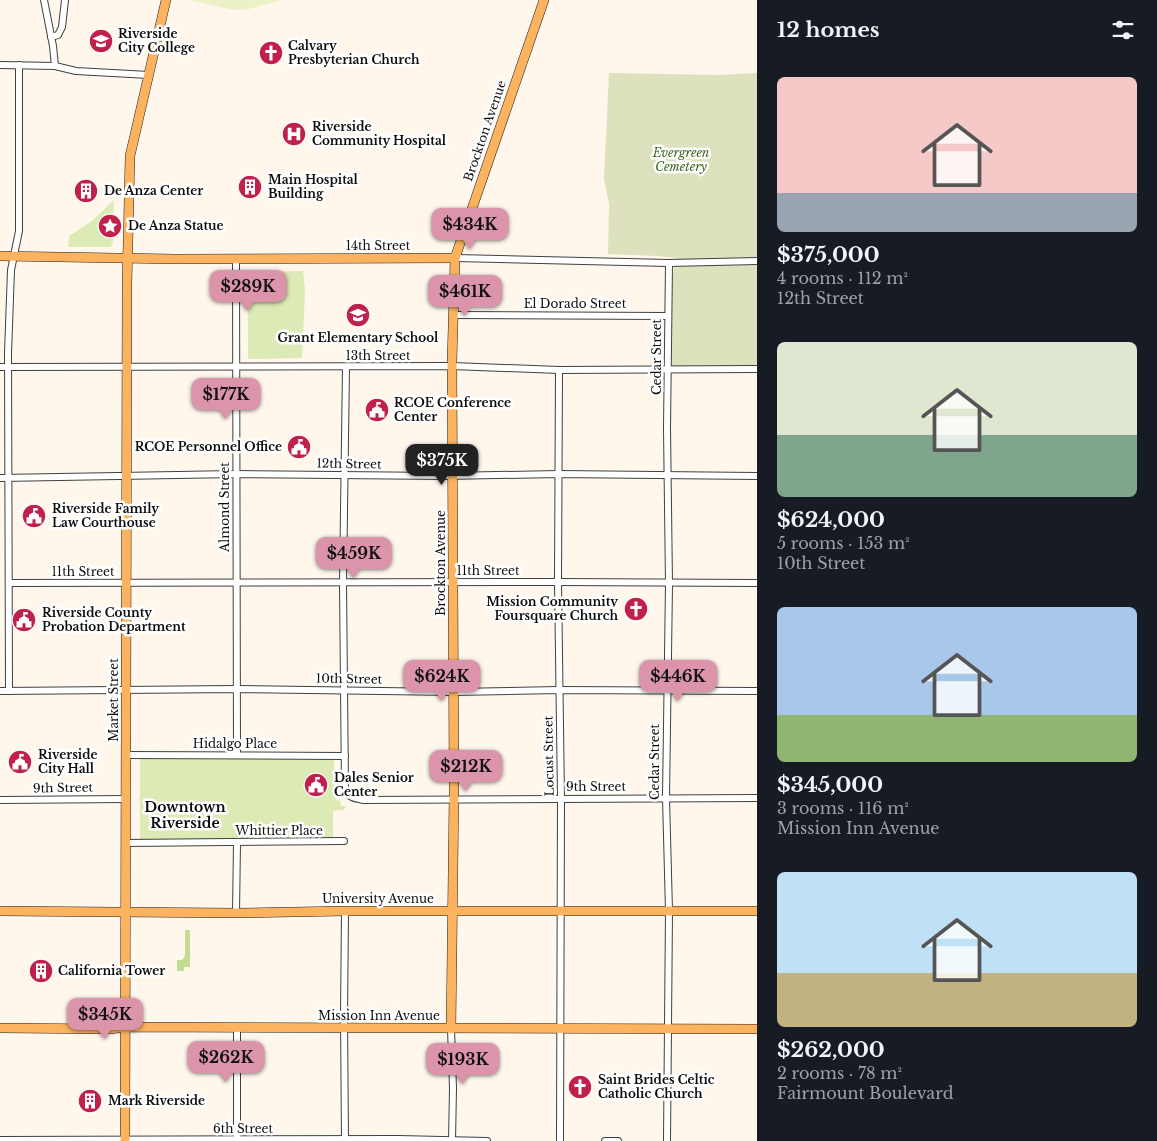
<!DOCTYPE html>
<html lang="en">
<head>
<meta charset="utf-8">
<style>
	body { margin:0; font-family:"Libre Baskerville",serif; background:#20242c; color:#f1f3f6; height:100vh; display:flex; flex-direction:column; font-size:19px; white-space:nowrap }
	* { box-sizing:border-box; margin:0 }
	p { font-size:16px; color:#9ea1a6 }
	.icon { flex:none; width:28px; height:28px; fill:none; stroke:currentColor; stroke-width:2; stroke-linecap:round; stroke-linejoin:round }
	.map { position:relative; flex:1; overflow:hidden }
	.details { display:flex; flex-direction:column; background:#171b24; width:400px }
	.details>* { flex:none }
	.price { position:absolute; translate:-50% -42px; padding:0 11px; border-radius:10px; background:#db94aa; color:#111; font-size:16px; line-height:32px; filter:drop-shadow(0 1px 2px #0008) }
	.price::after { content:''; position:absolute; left:50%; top:30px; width:15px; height:11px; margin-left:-8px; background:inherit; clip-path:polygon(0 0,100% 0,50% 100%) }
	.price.active { background:#222; color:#fff }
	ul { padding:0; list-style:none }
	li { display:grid; align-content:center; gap:10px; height:265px; padding:0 20px }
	li span { display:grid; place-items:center; height:155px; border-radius:8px; color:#555 }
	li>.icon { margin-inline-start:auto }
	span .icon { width:90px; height:90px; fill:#fffc; stroke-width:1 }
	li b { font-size:21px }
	h2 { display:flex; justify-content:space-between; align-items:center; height:60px; padding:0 20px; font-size:21px }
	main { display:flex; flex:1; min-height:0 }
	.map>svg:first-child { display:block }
	.green { fill:#dceab5 }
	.forest { fill:#c4db94 }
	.cemetery { fill:#dde1bd }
	.pitch { fill:#ecf1c7 }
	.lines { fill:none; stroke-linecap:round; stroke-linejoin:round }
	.minor-casing { stroke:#404040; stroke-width:8 }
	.major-casing { stroke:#1e1e1e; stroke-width:10 }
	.minor { stroke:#fff; stroke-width:6 }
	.major { stroke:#fcb35f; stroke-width:9 }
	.labels { text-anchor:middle; stroke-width:5; stroke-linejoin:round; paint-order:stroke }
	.poi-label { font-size:12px; font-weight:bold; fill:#0d0d0d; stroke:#fff; text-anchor:start }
	.street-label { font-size:12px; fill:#0d0d0d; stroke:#fff }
	.park-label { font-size:12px; font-style:italic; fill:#3b661b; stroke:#fff }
	.neighbourhood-label { font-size:14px; font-weight:bold; fill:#0d0d0d; stroke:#fff }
</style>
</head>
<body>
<main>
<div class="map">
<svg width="757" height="1141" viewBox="0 0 757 1141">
	<rect width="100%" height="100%" fill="#fff7ec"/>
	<!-- green -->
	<g class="green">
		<polygon points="114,200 113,241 111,247 68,247 69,236 92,221"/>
		<polygon points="303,271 305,290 302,358 248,359 248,272"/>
		<polygon points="140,758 334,759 336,800 340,801 341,806 346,806 344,810 333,811 333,839 140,840"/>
	</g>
	<!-- forest -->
	<polygon class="forest" points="185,930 190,930 190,967 184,967 184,971 177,971 177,960 182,960 185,956"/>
	<!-- cemetery -->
	<polygon class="cemetery" points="609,73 720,75 757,73 757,371 669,371 672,279 676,258 657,256 608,254 609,204 604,179"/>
	<!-- pitch -->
	<polygon class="pitch" points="187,0 281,0 249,9 235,10"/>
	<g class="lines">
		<!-- minor casing -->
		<g class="minor-casing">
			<g id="minor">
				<polyline points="44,0 53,46 55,66"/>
				<polyline points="51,37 58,35 62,27 65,0"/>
				<polyline points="0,65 55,66 76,71 149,75"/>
				<polyline points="455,258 669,263 757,261"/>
				<polyline points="236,259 237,755"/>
				<polyline points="453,315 668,316"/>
				<polyline points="0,367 452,366 559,370 757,369"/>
				<path d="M346 367 343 584 345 789C348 798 355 798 363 800L757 798"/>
				<polyline points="559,370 558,582 561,798 560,1141"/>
				<polyline points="0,478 236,474 445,476 558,474 757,476"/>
				<polyline points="9,583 558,582 757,583"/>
				<polyline points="0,691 237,689 453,692 558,690 757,691"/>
				<polyline points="9,691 8,353 11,270 19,231 19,65"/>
				<polyline points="126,755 345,756"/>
				<polyline points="0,800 126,799"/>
				<polyline points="125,843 344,841"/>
				<polyline points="345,911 344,1016 345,1141"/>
				<polyline points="236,913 237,842"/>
				<polyline points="237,1028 237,1141"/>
				<polyline points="451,1029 453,1088 452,1141"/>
				<polyline points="0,1140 398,1139 487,1141"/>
				<polyline points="605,1141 618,1141"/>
				<polyline points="667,1141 669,911 666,798 669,584 667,428 669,263"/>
			</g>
		</g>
		<!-- major casing -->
		<g class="major-casing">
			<g id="major">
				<polyline points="0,256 176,259 455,258"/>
				<polyline points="0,911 236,913 345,911 757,911"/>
				<polyline points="0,1028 111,1029 125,1027 757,1029"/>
				<polyline points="451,1029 454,792 452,361 455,258 544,0"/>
				<polyline points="125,1141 127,285 130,156 166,0"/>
			</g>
		</g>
		<!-- minor -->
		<use href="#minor" class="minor"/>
		<!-- major -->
		<use href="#major" class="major"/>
	</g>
	<!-- icons -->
	<defs>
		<g id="university-disc" transform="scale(1.25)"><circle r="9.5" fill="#c0214c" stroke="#fff"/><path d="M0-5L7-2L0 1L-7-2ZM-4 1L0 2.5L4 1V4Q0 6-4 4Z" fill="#fff"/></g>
		<g id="church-disc" transform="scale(1.25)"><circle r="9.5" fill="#c0214c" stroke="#fff"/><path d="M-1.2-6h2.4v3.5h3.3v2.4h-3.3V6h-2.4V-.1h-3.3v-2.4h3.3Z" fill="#fff"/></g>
		<g id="hospital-disc" transform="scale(1.25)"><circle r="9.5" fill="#c0214c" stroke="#fff"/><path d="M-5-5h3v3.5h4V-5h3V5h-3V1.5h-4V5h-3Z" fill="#fff"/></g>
		<g id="building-disc" transform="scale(1.25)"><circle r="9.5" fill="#c0214c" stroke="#fff"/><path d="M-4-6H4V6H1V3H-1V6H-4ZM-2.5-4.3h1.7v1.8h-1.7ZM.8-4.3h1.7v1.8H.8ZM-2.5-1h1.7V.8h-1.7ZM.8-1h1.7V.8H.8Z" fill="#fff"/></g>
		<g id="sight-disc" transform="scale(1.25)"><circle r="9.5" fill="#c0214c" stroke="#fff"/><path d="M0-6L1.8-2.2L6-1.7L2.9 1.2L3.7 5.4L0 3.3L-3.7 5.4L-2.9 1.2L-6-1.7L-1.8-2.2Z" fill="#fff"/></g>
		<g id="school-disc" transform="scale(1.25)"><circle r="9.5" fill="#c0214c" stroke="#fff"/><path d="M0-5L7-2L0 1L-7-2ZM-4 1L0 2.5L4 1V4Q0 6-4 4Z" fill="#fff"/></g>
		<g id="civic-disc" transform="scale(1.25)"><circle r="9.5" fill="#c0214c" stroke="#fff"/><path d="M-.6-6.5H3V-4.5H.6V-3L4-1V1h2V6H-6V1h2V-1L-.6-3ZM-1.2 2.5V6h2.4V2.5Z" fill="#fff"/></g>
	</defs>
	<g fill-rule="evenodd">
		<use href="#university-disc" x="101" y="41"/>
		<use href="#church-disc" x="271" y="53"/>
		<use href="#hospital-disc" x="294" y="134"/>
		<use href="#building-disc" x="250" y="187"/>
		<use href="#building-disc" x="86" y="191"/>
		<use href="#sight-disc" x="110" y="226"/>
		<use href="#school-disc" x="358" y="315"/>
		<use href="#civic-disc" x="377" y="410"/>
		<use href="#civic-disc" x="299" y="447"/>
		<use href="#civic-disc" x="34" y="516"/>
		<use href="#church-disc" x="636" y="609"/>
		<use href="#civic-disc" x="24" y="620"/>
		<use href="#civic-disc" x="20" y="762"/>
		<use href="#civic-disc" x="316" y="785"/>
		<use href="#building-disc" x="41" y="971"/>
		<use href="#church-disc" x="580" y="1087"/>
		<use href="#building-disc" x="90" y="1101"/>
	</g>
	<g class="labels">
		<!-- poi labels -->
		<g class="poi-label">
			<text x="118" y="38">Riverside<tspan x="118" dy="14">City College</tspan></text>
			<text x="288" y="50">Calvary<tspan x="288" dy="14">Presbyterian Church</tspan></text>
			<text x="312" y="131">Riverside<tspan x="312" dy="14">Community Hospital</tspan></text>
			<text x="268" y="184">Main Hospital<tspan x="268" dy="14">Building</tspan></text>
			<text x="104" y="195">De Anza Center</text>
			<text x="128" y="230">De Anza Statue</text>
			<text x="358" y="342" text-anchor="middle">Grant Elementary School</text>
			<text x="394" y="407">RCOE Conference<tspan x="394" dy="14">Center</tspan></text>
			<text x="282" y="451" text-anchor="end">RCOE Personnel Office</text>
			<text x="52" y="513">Riverside Family<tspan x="52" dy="14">Law Courthouse</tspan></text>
			<text x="618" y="606" text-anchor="end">Mission Community<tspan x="618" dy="14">Foursquare Church</tspan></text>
			<text x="42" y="617">Riverside County<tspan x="42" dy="14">Probation Department</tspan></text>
			<text x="38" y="759">Riverside<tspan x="38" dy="14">City Hall</tspan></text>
			<text x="334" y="782">Dales Senior<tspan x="334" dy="14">Center</tspan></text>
			<text x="58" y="975">California Tower</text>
			<text x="598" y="1084">Saint Brides Celtic<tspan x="598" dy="14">Catholic Church</tspan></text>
			<text x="108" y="1105">Mark Riverside</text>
		</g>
		<!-- street labels -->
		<g class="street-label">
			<text transform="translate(485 131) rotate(-71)" y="4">Brockton Avenue</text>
			<text x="378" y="250">14th Street</text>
			<text x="575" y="308">El Dorado Street</text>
			<text x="378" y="360">13th Street</text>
			<text transform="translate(657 357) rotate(-90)" y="4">Cedar Street</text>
			<text transform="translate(349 464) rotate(1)" y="4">12th Street</text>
			<text transform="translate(225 507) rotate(-90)" y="4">Almond Street</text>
			<text transform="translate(441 563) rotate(-90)" y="4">Brockton Avenue</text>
			<text x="488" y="575">11th Street</text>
			<text x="83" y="576">11th Street</text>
			<text transform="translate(349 679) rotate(1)" y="4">10th Street</text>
			<text transform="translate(114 700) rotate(-90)" y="4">Market Street</text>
			<text x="235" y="748">Hidalgo Place</text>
			<text transform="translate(549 756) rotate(-91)" y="4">Locust Street</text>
			<text transform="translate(655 762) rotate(-90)" y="4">Cedar Street</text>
			<text x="596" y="791">9th Street</text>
			<text transform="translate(63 788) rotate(-1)" y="4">9th Street</text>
			<text x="279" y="835">Whittier Place</text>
			<text x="378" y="903">University Avenue</text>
			<text x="379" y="1020">Mission Inn Avenue</text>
			<text x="243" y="1133">6th Street</text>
		</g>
		<!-- park labels -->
		<g class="park-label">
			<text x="681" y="157">Evergreen<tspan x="681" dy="14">Cemetery</tspan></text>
		</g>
		<!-- neighbourhood labels -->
		<g class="neighbourhood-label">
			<text x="185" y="812">Downtown<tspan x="185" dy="16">Riverside</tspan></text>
		</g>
	</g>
</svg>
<b class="price" style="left:470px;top:250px">$434K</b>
<b class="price" style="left:248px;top:312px">$289K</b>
<b class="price" style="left:465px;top:317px">$461K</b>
<b class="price" style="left:226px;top:420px">$177K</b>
<b class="price active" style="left:442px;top:486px">$375K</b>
<b class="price" style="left:354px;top:579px">$459K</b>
<b class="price" style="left:442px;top:702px">$624K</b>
<b class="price" style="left:678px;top:702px">$446K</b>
<b class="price" style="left:466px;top:792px">$212K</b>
<b class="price" style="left:105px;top:1040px">$345K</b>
<b class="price" style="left:226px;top:1083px">$262K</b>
<b class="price" style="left:463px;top:1085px">$193K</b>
</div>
<section class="details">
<h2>12 homes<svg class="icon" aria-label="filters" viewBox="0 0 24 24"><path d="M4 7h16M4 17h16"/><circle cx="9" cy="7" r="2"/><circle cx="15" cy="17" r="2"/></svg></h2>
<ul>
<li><span style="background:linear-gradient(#f6c9c9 75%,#9aa5b1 0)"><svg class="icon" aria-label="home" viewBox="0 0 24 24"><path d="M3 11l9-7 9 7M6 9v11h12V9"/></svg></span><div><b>$375,000</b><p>4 rooms · 112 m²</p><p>12th Street</p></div></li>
<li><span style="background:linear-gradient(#dfe7d0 60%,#7fa58c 0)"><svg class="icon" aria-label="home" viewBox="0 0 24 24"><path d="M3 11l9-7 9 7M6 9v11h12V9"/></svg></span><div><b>$624,000</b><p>5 rooms · 153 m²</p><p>10th Street</p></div></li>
<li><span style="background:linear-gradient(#a9c7e8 70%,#8fb573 0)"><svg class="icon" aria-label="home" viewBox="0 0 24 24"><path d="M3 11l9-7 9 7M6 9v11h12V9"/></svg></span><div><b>$345,000</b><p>3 rooms · 116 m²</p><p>Mission Inn Avenue</p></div></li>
<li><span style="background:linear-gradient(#bfe0f5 65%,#c2b280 0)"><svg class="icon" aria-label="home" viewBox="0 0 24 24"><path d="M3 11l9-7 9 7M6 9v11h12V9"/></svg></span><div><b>$262,000</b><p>2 rooms · 78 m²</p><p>Fairmount Boulevard</p></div></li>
</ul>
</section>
</main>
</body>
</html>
